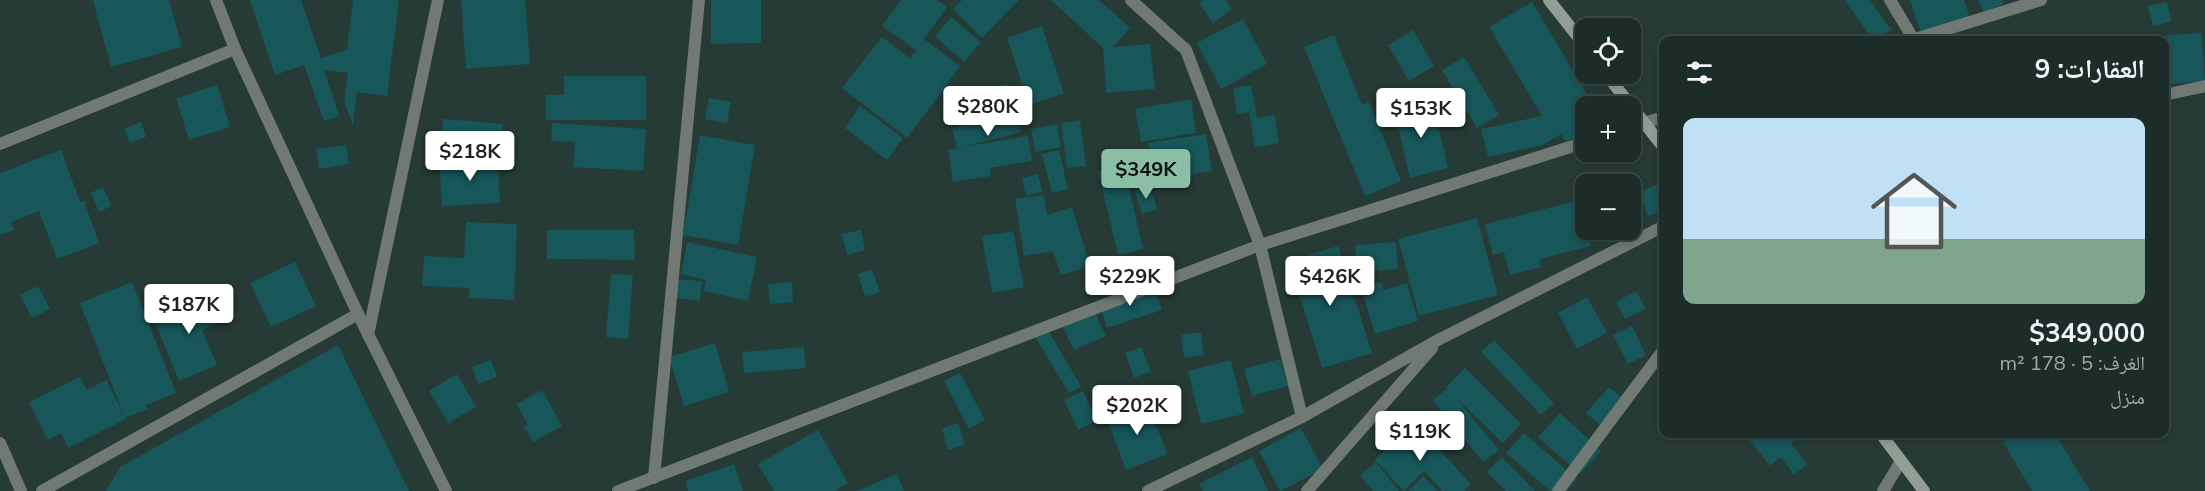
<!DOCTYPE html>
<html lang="ar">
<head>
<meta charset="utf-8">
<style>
	body { margin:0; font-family:Mulish,"Noto Naskh Arabic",sans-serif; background:#293834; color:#f1f3f6; direction:rtl; height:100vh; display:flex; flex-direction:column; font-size:22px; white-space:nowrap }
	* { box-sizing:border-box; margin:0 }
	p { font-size:20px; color:#a0a7a8 }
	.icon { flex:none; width:33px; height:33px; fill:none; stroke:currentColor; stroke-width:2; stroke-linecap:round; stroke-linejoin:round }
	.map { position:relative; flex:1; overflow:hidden; direction:ltr }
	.panel { position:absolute; left:1659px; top:36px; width:510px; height:402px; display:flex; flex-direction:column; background:#1c2c28; border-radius:12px; box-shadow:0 3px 9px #0003,0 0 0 2px #3a4845; direction:rtl }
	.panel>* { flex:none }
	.controls { position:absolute; left:1575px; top:18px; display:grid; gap:12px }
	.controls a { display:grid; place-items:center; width:66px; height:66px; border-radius:12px; background:#1c2c28; box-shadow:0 3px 9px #0003,0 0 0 2px #3a4845; font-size:30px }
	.price { position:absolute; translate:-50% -51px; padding:0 14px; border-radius:6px; background:#fff; color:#222; font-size:20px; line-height:39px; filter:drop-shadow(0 2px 3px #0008) }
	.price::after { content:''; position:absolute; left:50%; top:36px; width:18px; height:14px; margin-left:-9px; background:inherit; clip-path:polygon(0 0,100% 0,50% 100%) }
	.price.current { background:#8abfa5; color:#111 }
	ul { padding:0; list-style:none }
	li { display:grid; align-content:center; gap:12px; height:318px; padding:0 24px }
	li+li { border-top:2px solid #3a4845 }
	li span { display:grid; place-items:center; height:186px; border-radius:12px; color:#555 }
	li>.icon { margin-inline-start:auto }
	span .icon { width:108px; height:108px; fill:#fffc; stroke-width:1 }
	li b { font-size:26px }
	h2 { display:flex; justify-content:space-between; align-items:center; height:72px; padding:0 24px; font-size:26px }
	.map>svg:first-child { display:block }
	.building { fill:#175659 }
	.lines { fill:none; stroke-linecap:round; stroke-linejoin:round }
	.street { stroke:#717974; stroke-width:12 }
	.secondary { stroke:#919e96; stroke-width:12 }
</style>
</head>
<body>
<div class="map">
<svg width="2205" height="491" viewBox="0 0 2205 491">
	<rect width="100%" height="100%" fill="#263b36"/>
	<!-- building -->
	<g class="building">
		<polygon points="93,0 169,0 182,47 111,67"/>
		<polygon points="250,0 301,0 321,58 347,50 353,0 399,0 387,96 357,92 353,126 344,101 348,73 324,70 339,116 324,121 304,65 275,75"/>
		<polygon points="461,0 525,0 530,64 466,69"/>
		<polygon points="711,0 761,0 761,43 711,44"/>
		<polygon points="901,0 937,0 947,7 924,39 960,66 946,85 934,77 946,86 907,138 842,88 882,37 910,58 916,50 882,26"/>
		<polygon points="962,0 1019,0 982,38 953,9"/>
		<polygon points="1051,0 1099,0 1130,28 1113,47 1150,44 1155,89 1106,93 1103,48"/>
		<polygon points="1204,0 1226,0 1232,9 1213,23 1199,3"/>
		<polygon points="1845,0 1870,0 1891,30 1876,40 1873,40"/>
		<polygon points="1910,0 1964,0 1970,18 1921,33"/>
		<polygon points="1978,0 2002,0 2004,4 1984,12"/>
		<polygon points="1532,2 1594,106 1586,106 1586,136 1565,141 1561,134 1543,145 1488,157 1481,129 1542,116 1489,27"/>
		<polygon points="2167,2 2171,22 2153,26 2148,6"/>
		<polygon points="951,17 981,42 964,62 935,36"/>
		<polygon points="1243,19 1267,64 1221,89 1197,43"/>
		<polygon points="1042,26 1064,94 1029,105 1007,38"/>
		<polygon points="1413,30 1434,66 1409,81 1388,45"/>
		<polygon points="2201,33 2205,81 2171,84 2167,35"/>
		<polygon points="1334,35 1362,105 1369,102 1401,181 1365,196 1304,47"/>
		<polygon points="1464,57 1499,115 1477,128 1442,70"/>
		<polygon points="564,76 646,76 646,120 546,120 546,95 564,95"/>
		<polygon points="1008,84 1021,132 962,147 1028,136 1032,161 990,168 991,176 953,182 948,150 957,148 952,128 974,122 967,95"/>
		<polygon points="217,85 230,127 189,140 176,98"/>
		<polygon points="1251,85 1257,118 1275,115 1279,143 1255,147 1249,112 1237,114 1233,88"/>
		<polygon points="709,98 731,102 727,123 705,119"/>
		<polygon points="1191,99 1196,133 1141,142 1135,109"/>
		<polygon points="1432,100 1448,168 1410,178 1394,109"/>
		<polygon points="860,106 903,138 887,160 845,128"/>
		<polygon points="443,119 503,124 500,154 441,149"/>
		<polygon points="1080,120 1086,166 1067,168 1061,123"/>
		<polygon points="141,122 146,137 130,143 124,129"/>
		<polygon points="552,123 646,129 643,171 573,167 575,142 551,141"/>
		<polygon points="1057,124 1061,147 1035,152 1031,129"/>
		<polygon points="1206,134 1212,171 1154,181 1148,143"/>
		<polygon points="700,135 755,145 738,245 683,235"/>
		<polygon points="346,145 349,164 319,169 316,149"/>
		<polygon points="61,150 80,202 84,201 99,243 57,259 39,211 11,222 14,230 0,235 0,173"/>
		<polygon points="1059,150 1068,189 1052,193 1042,154"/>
		<polygon points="497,157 500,203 442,206 439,160"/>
		<polygon points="1124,165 1143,249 1118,255 1098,171"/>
		<polygon points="1038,174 1042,192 1026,196 1022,178"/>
		<polygon points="1664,183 1664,210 1648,216 1639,191"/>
		<polygon points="1150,186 1157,209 1142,214 1135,191"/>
		<polygon points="103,187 111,206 99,212 91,193"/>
		<polygon points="1044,195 1047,215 1072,207 1090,266 1061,275 1053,251 1024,256 1015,199"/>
		<polygon points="1580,200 1591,246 1539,259 1541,267 1510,275 1504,252 1493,255 1485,224"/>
		<polygon points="1477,218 1498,295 1419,316 1398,239"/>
		<polygon points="466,222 517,224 514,300 469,298 470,288 422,286 424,256 464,258"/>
		<polygon points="547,230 634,230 635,260 547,259"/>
		<polygon points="861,230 865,250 847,255 842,234"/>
		<polygon points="1013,231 1024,287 992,293 982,236"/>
		<polygon points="687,242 757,257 748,301 704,291 706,280 681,274"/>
		<polygon points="1396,242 1398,269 1356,272 1355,245"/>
		<polygon points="1338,246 1372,353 1322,368 1289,261"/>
		<polygon points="295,262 316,306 271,327 250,283"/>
		<polygon points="872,269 880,292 865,297 858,274"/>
		<polygon points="611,274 633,275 628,339 606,337"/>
		<polygon points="676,279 702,281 700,301 675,298"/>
		<polygon points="132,282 176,393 146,405 148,409 125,418 80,303"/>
		<polygon points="792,282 793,302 770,304 768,284"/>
		<polygon points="1381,282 1383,290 1407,283 1418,321 1375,334 1361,288"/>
		<polygon points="1153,285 1162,310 1107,328 1099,303"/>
		<polygon points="38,286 50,309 32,318 20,295"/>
		<polygon points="1636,291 1646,309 1625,319 1616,302"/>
		<polygon points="211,293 223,321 202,330 217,365 179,381 153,317"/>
		<polygon points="1587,297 1607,333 1577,349 1558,313"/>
		<polygon points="1095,313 1106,336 1074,350 1063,327"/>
		<polygon points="1632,326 1646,355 1628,364 1613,335"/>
		<polygon points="1046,327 1081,386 1069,393 1034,335"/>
		<polygon points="1201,332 1204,355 1184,358 1181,335"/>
		<polygon points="1494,340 1554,403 1541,415 1481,352"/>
		<polygon points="715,343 729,392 684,406 669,357"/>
		<polygon points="338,345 409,491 106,491 120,467"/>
		<polygon points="804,347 806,368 744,373 742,352"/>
		<polygon points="1141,347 1151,372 1134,378 1125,353"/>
		<polygon points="1280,359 1288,386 1252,396 1244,369"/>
		<polygon points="491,360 497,377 478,384 472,367"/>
		<polygon points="1231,360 1244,414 1201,424 1188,371"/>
		<polygon points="1465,368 1521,424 1503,443 1456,398 1499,450 1483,462 1433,400 1447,389 1446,387"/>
		<polygon points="960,373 985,420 969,429 944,381"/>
		<polygon points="457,374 476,407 448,423 429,391"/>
		<polygon points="80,377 87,390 106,380 126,419 68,448 61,433 48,440 29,402"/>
		<polygon points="1609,387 1630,404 1607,431 1586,413"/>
		<polygon points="542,390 562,426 533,442 524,426 528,425 517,404"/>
		<polygon points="1083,391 1097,421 1078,430 1064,400"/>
		<polygon points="1148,403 1167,454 1126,470 1107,419"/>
		<polygon points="1560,413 1601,451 1580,474 1538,437"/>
		<polygon points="1413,422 1471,484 1464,491 1442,491 1424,471 1404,491 1375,460"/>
		<polygon points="958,423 965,445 948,450 942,428"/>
		<polygon points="1301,428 1323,469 1280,491 1259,451"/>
		<polygon points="818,430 848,483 835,491 774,491 758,464"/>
		<polygon points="1524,433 1577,479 1566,491 1550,491 1506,453"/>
		<polygon points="1745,434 1802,434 1791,443 1807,464 1794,475 1781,457 1770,466"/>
		<polygon points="2017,434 2055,434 2090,491 2032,491 2003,442"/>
		<polygon points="1252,457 1268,491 1203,491 1199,484"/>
		<polygon points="1502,457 1535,491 1506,491 1487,472"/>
		<polygon points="1376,462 1399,491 1373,491 1360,475"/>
		<polygon points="734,464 743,491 688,491 685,481"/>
		<polygon points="897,474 904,491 857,491"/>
		<polygon points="1423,476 1438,491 1408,491"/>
	</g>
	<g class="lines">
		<!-- street -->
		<g class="street">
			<polyline points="216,0 235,49 358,314 446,491"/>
			<polyline points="1131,0 1186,50 1260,245 1302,417"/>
			<polyline points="1890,0 1914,40"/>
			<polyline points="1912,40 2041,0"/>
			<polyline points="2164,95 2205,86"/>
			<polyline points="1630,127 1664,117"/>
			<polyline points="0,144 235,49"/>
			<polyline points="368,335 438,0"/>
			<polyline points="0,443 21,491"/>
			<polyline points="654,478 699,0"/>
			<polyline points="42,491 358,314"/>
			<polyline points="618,491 1260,245 1586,142"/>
			<polyline points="1148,491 1302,417 1438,340 1664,226"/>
			<polyline points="1307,491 1432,348"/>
			<polyline points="1558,491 1664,349"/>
			<polyline points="1883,491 1901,461"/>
		</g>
		<!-- secondary -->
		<g class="secondary">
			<polyline points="1549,0 1586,47"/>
			<polyline points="1606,74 1664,148"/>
			<polyline points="1881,434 1924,491"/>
		</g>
	</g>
</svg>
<div class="controls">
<a><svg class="icon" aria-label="locate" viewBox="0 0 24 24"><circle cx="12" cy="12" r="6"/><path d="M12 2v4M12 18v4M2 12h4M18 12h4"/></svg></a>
<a>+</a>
<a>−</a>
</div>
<b class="price" style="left:988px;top:137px">$280K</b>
<b class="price" style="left:1421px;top:139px">$153K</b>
<b class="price" style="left:470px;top:182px">$218K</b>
<b class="price current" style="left:1146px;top:200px">$349K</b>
<b class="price" style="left:1130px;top:307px">$229K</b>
<b class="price" style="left:1330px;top:307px">$426K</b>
<b class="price" style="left:189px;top:335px">$187K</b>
<b class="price" style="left:1137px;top:436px">$202K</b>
<b class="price" style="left:1420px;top:462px">$119K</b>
<section class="panel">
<h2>العقارات: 9<svg class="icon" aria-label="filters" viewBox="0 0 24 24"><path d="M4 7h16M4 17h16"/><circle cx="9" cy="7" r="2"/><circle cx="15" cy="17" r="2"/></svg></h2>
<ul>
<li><span style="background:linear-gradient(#bfe0f5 65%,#7fa58c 0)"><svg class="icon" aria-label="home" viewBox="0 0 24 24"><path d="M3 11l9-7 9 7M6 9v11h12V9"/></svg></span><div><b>$349,000</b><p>الغرف: 5 · 178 m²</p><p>منزل</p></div></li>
</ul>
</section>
</div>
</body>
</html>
